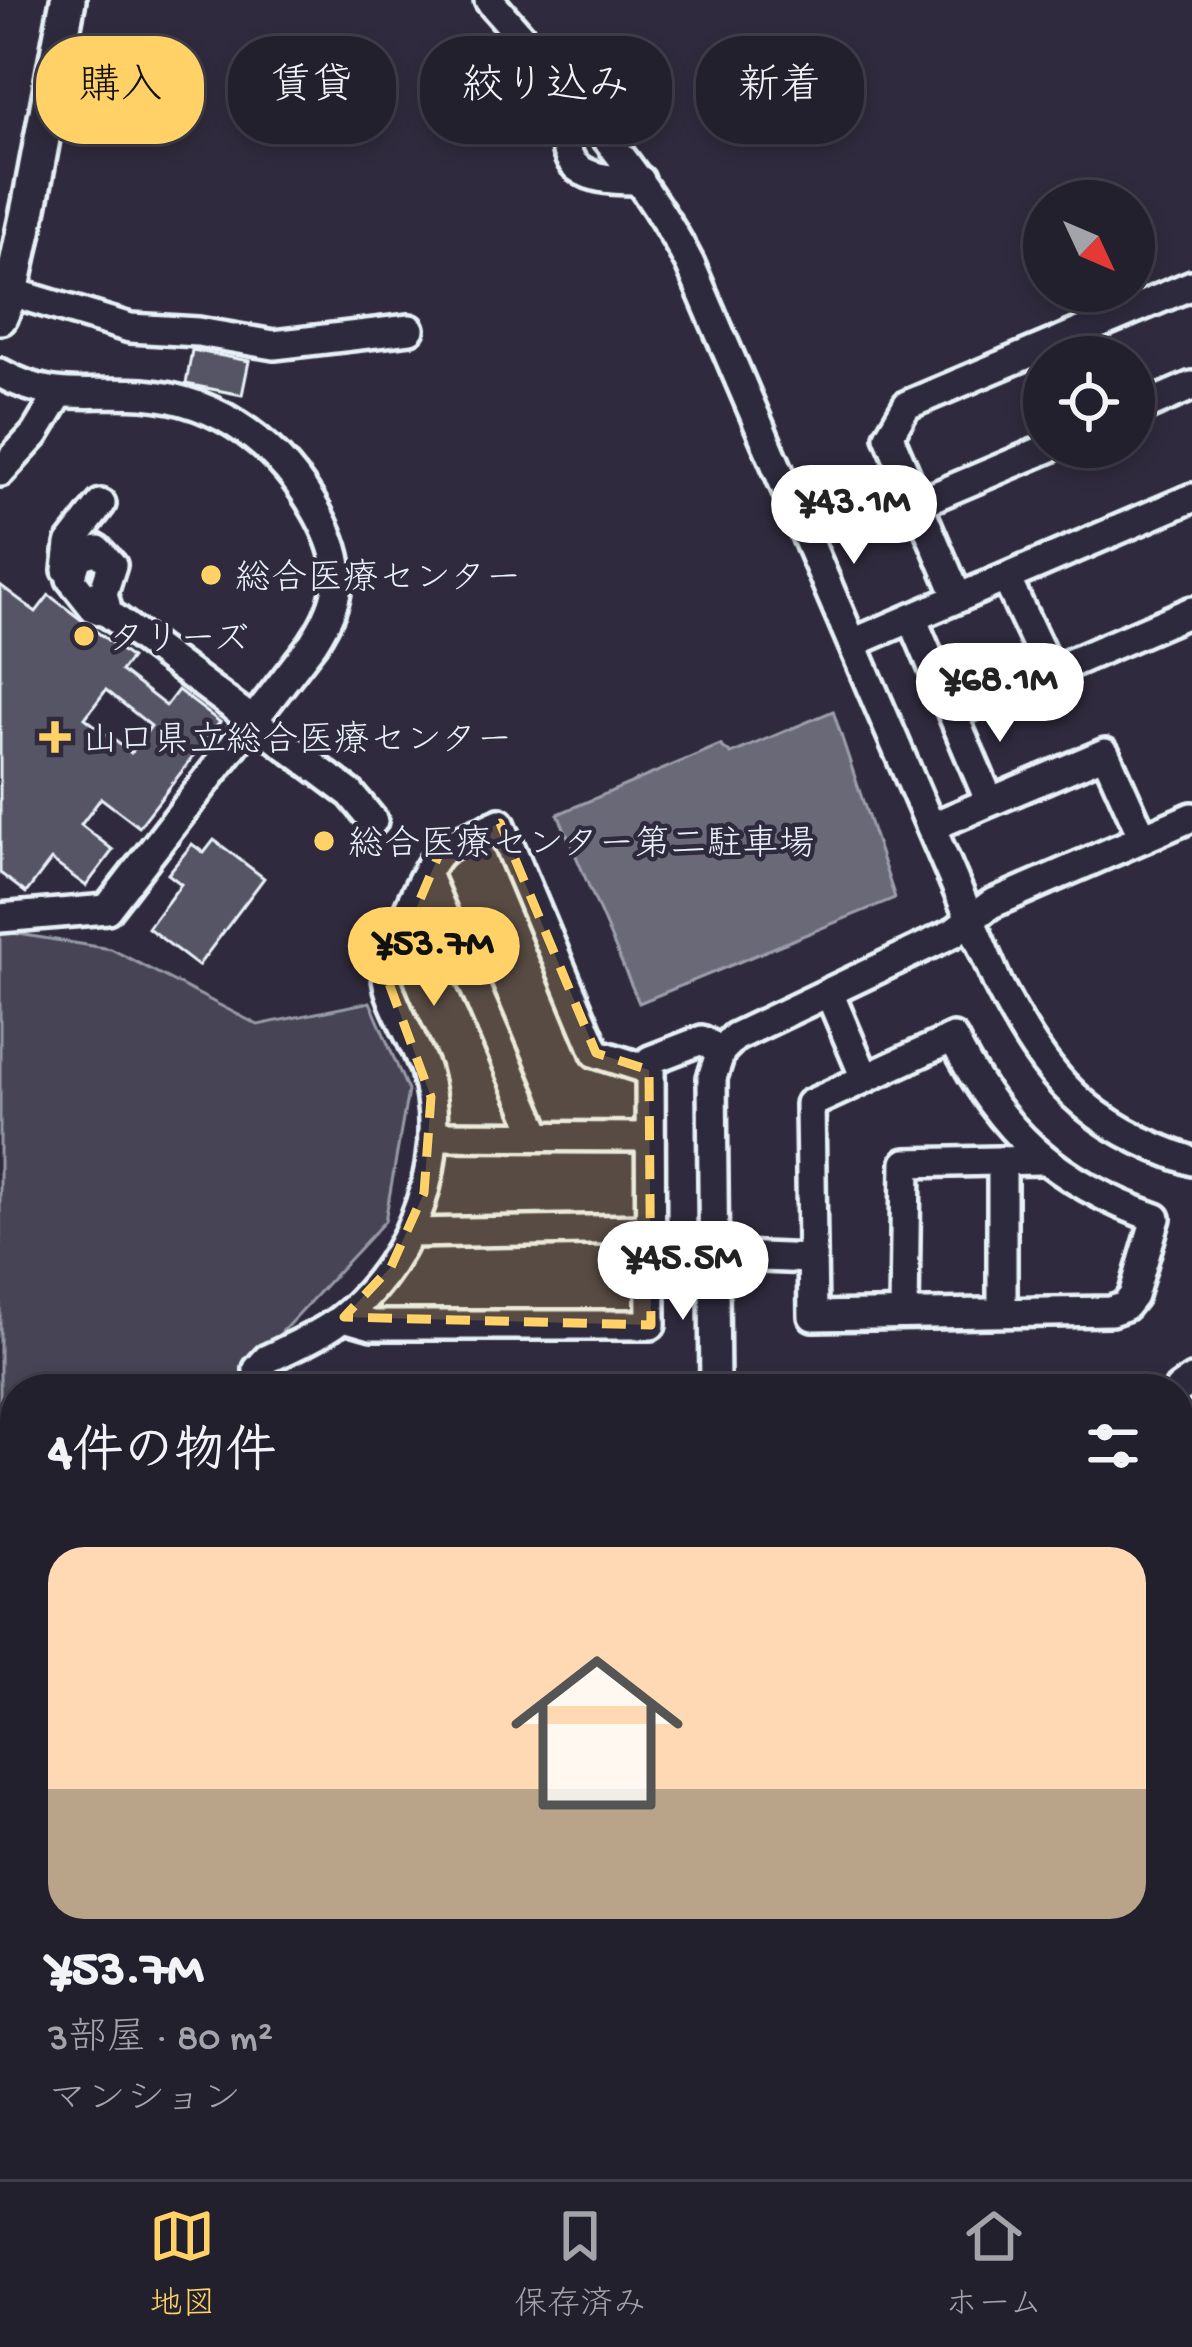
<!DOCTYPE html>
<html lang="ja">
<head>
<meta charset="utf-8">
<style>
	body { margin:0; font-family:"Gochi Hand","Klee One",sans-serif; background:#2f2d3a; color:#f1f3f6; height:100vh; display:flex; flex-direction:column; font-size:45px; white-space:nowrap }
	* { box-sizing:border-box; margin:0 }
	p { font-size:39px; color:#a3a3aa }
	.icon { flex:none; width:66px; height:66px; fill:none; stroke:currentColor; stroke-width:2; stroke-linecap:round; stroke-linejoin:round }
	.map { position:relative; flex:1; overflow:hidden }
	.drawer { position:absolute; left:0px; top:1374px; width:1194px; height:807px; display:flex; flex-direction:column; background:#23202e; border-radius:48px 48px 0 0; box-shadow:0 6px 18px #0003,0 0 0 3px #403e4a }
	.drawer>* { flex:none }
	.top-card { position:absolute; left:36px; top:36px; width:1122px; height:108px; display:flex; gap:24px }
	.needle { width:78px; rotate:134deg }
	.buttons { position:absolute; left:1023px; top:180px; display:grid; gap:24px }
	.buttons a { display:grid; place-items:center; width:132px; height:132px; border-radius:50%; background:#23202e; box-shadow:0 6px 18px #0003,0 0 0 3px #403e4a; font-size:60px }
	.price { position:absolute; translate:-50% -102px; padding:0 27px; border-radius:42px; background:#fff; color:#222; font-size:39px; line-height:78px; filter:drop-shadow(0 3px 6px #0008) }
	.price::after { content:''; position:absolute; left:50%; top:72px; width:36px; height:27px; margin-left:-18px; background:inherit; clip-path:polygon(0 0,100% 0,50% 100%) }
	.price.active { background:#ffd166; color:#111 }
	ul { padding:0; list-style:none }
	li { display:grid; align-content:center; gap:24px; height:636px; padding:0 48px }
	li+li { border-top:3px solid #403e4a }
	li span { display:grid; place-items:center; height:372px; border-radius:36px; color:#555 }
	li>.icon { margin-inline-start:auto }
	span .icon { width:216px; height:216px; fill:#fffc; stroke-width:1 }
	li b { font-size:51px }
	h2 { display:flex; justify-content:space-between; align-items:center; height:144px; padding:0 48px; font-size:51px }
	.pill { padding:0 42px; border-radius:48px; background:#23202e; box-shadow:0 6px 18px #0003,0 0 0 3px #403e4a; font-size:42px; line-height:108px }
	.pill.active { background:#ffd166; color:#111 }
	.tabs { display:flex; justify-content:space-around; align-items:center; height:168px; border-top:3px solid #403e4a; background:#23202e; font-size:33px; color:#a3a3aa }
	.tabs a { display:grid; justify-items:center; gap:6px }
	.tabs .active { color:#ffd166 }
	.map>svg:first-child { display:block }
	.green { fill:#464455; stroke:#979aa6; stroke-width:3 }
	.water { fill:#696978; stroke:#9c9fab; stroke-width:3 }
	.building { fill:#575565; stroke:#e8f1f8; stroke-width:3; fill-rule:evenodd }
	.lines { fill:none; stroke-linecap:round; stroke-linejoin:round }
	.minor-casing { stroke:#e8f1f8; stroke-width:36 }
	.major-casing { stroke:#e8f1f8; stroke-width:42 }
	.path { stroke:#e8f1f8; stroke-width:3; stroke-dasharray:3 9; stroke-linecap:butt }
	.minor { stroke:#2f2a3d; stroke-width:27 }
	.major { stroke:#2f2a3d; stroke-width:33 }
	.marked { fill:#ffd166; fill-opacity:0.2; stroke:#ffd166; stroke-width:9; stroke-dasharray:24 15; stroke-linejoin:round }
	.poi-dot { fill:#ffd166; stroke:#2f2a3d; stroke-width:4.5 }
	.labels { text-anchor:middle; stroke-width:9; stroke-linejoin:round; paint-order:stroke }
	.poi-label { font-size:36px; fill:#e8f1f8; stroke:#2f2a3d; text-anchor:start }
</style>
</head>
<body>
<div class="map">
<svg width="1192" height="2179" viewBox="0 0 1192 2179">
	<rect width="100%" height="100%" fill="#2f2a3d"/>
	<filter id="ink" filterUnits="userSpaceOnUse"><feTurbulence type="fractalNoise" baseFrequency=".00833" numOctaves="2"/><feDisplacementMap in="SourceGraphic" scale="24" xChannelSelector="R" yChannelSelector="G"/><feConvolveMatrix kernelMatrix="1 2 1 2 8 2 1 2 1" color-interpolation-filters="sRGB"/></filter>
	<g filter="url(#ink)">
		<!-- green -->
		<g class="green">
			<polygon points="0,931 111,949 258,1025 370,1002 408,1091 385,1221 229,1389 15,1389 15,1537 0,1523"/>
			<polygon points="1179,1655 1192,1659 1192,2179 123,2179 126,2166 1179,2166"/>
		</g>
		<!-- water -->
		<polygon class="water" points="833,711 895,898 639,1003 558,814 720,745 731,754"/>
		<!-- building -->
		<g class="building">
			<polygon points="192,350 249,361 242,395 186,384"/>
			<path d="M0 585 36 612 49 595 131 658 121 671 166 706 178 690 220 722 139 827 101 798 81 825 113 850 86 886 51 860 26 893 0 873ZM106 690 151 726 131 753 85 718Z"/>
			<polygon points="214,840 264,878 198,966 148,928 181,884 168,874 192,844 204,853"/>
		</g>
		<g class="lines">
			<!-- minor casing -->
			<g class="minor-casing">
				<g id="minor">
					<path d="M489 0C561 84 639 165 690 264L998 984C1047 1080 1087 1126 1192 1161"/>
					<path d="M569 93C556 163 569 181 640 180"/>
					<polyline points="11,292 130,328 198,332 274,345 410,329"/>
					<path d="M0 373C54 403 86 390 143 394 222 400 282 448 318 514 346 565 344 596 313 643L107 909 0 918"/>
					<polyline points="1134,411 1192,386"/>
					<polyline points="0,472 35,434 58,396"/>
					<polyline points="919,503 1051,447"/>
					<polyline points="67,570 70,544 101,504"/>
					<polyline points="1006,578 1050,672 1192,611"/>
					<polyline points="958,598 889,436 907,405 1192,285"/>
					<polyline points="108,613 103,593 112,565 98,550 78,556 71,579 94,608 108,613 351,794 373,821"/>
					<polyline points="912,618 989,800"/>
					<polyline points="853,643 1192,498"/>
					<polyline points="953,714 1050,672"/>
					<polyline points="931,827 1105,753 1143,838"/>
					<polyline points="427,876 538,1135"/>
					<polyline points="830,995 865,1078"/>
					<path d="M953 1038C1000 1133 1057 1183 1156 1218L1133 1296 1125 1306 1111 1311 813 1316 810 1104Z"/>
					<polyline points="433,1136 649,1137"/>
					<polyline points="1002,1161 1002,1312"/>
					<polyline points="409,1233 650,1229"/>
					<polyline points="714,1255 811,1259"/>
					<polyline points="904,1314 906,1163 1041,1160"/>
					<polyline points="344,1317 372,1325 651,1325 650,1060 702,1040 721,1051"/>
					<path d="M258 1389V1369L267 1359C294 1346 325 1333 347 1314 414 1257 450 1157 425 1071 418 1047 387 998 387 977 387 954 424 866 442 851 457 839 482 832 500 823L596 1053 649 1070"/>
					<polyline points="715,1389 712,1078 721,1051 735,1037 953,933 991,904 1192,817"/>
					<polyline points="1179,1389 1192,1380"/>
					<polyline points="1179,1507 1192,1501"/>
					<polyline points="1179,1622 1192,1626"/>
					<polyline points="0,1690 15,1691"/>
					<polyline points="0,1970 15,1970"/>
					<polyline points="204,2179 206,2166"/>
				</g>
			</g>
			<!-- major casing -->
			<g class="major-casing">
				<polyline id="major" points="0,317 11,292 30,203 68,0"/>
			</g>
			<!-- path -->
			<polyline class="path" points="604,2166 620,2179"/>
			<!-- minor -->
			<use href="#minor" class="minor"/>
			<!-- major -->
			<use href="#major" class="major"/>
		</g>
	</g>
	<!-- marked area -->
	<path class="marked" d="M500 823 596 1053 649 1070 651 1325 344 1317 391 1267 424 1193 431 1097 387 978 440 852Z"/>
	<!-- markers -->
	<g class="poi-dot">
		<circle cx="211" cy="575" r="12"/>
		<circle cx="84" cy="636" r="12"/>
		<path d="M49 719h12v12h12v12h-12v12h-12v-12h-12v-12h12z"/>
		<circle cx="324" cy="841" r="12"/>
	</g>
	<g class="labels">
		<!-- poi labels -->
		<g class="poi-label">
			<text x="235" y="588">総合医療センター</text>
			<text x="108" y="649">タリーズ</text>
			<text x="82" y="750">山口県立総合医療センター</text>
			<text x="348" y="854">総合医療センター第二駐車場</text>
		</g>
	</g>
</svg>
<div class="buttons">
<a><svg class="needle" viewBox="-14 -14 28 28"><path d="M0-13l5 13h-10z" fill="#e53935"/><path d="M0 13l5-13h-10z" fill="#a3a3aa"/></svg></a>
<a><svg class="icon" aria-label="locate" viewBox="0 0 24 24"><circle cx="12" cy="12" r="6"/><path d="M12 2v4M12 18v4M2 12h4M18 12h4"/></svg></a>
</div>
<b class="price" style="left:854px;top:567px">¥43.1M</b>
<b class="price" style="left:1000px;top:745px">¥68.1M</b>
<b class="price active" style="left:434px;top:1009px">¥53.7M</b>
<b class="price" style="left:683px;top:1323px">¥45.5M</b>
<div class="top-card">
<a class="pill active">購入</a>
<a class="pill">賃貸</a>
<a class="pill">絞り込み</a>
<a class="pill">新着</a>
</div>
<section class="drawer">
<h2>4件の物件<svg class="icon" aria-label="filters" viewBox="0 0 24 24"><path d="M4 7h16M4 17h16"/><circle cx="9" cy="7" r="2"/><circle cx="15" cy="17" r="2"/></svg></h2>
<ul>
<li><span style="background:linear-gradient(#ffd9b3 65%,#b9a48a 0)"><svg class="icon" aria-label="home" viewBox="0 0 24 24"><path d="M3 11l9-7 9 7M6 9v11h12V9"/></svg></span><div><b>¥53.7M</b><p>3部屋 · 80 m²</p><p>マンション</p></div></li>
</ul>
</section>
</div>
<nav class="tabs">
<a class="active"><svg class="icon" aria-label="map" viewBox="0 0 24 24"><path d="M3 6l6-2 6 2 6-2v14l-6 2-6-2-6 2zM9 4v14M15 6v14"/></svg>地図</a>
<a><svg class="icon" aria-label="saved" viewBox="0 0 24 24"><path d="M7 4h10v16l-5-4-5 4z"/></svg>保存済み</a>
<a><svg class="icon" aria-label="home" viewBox="0 0 24 24"><path d="M3 11l9-7 9 7M6 9v11h12V9"/></svg>ホーム</a>
</nav>
</body>
</html>
